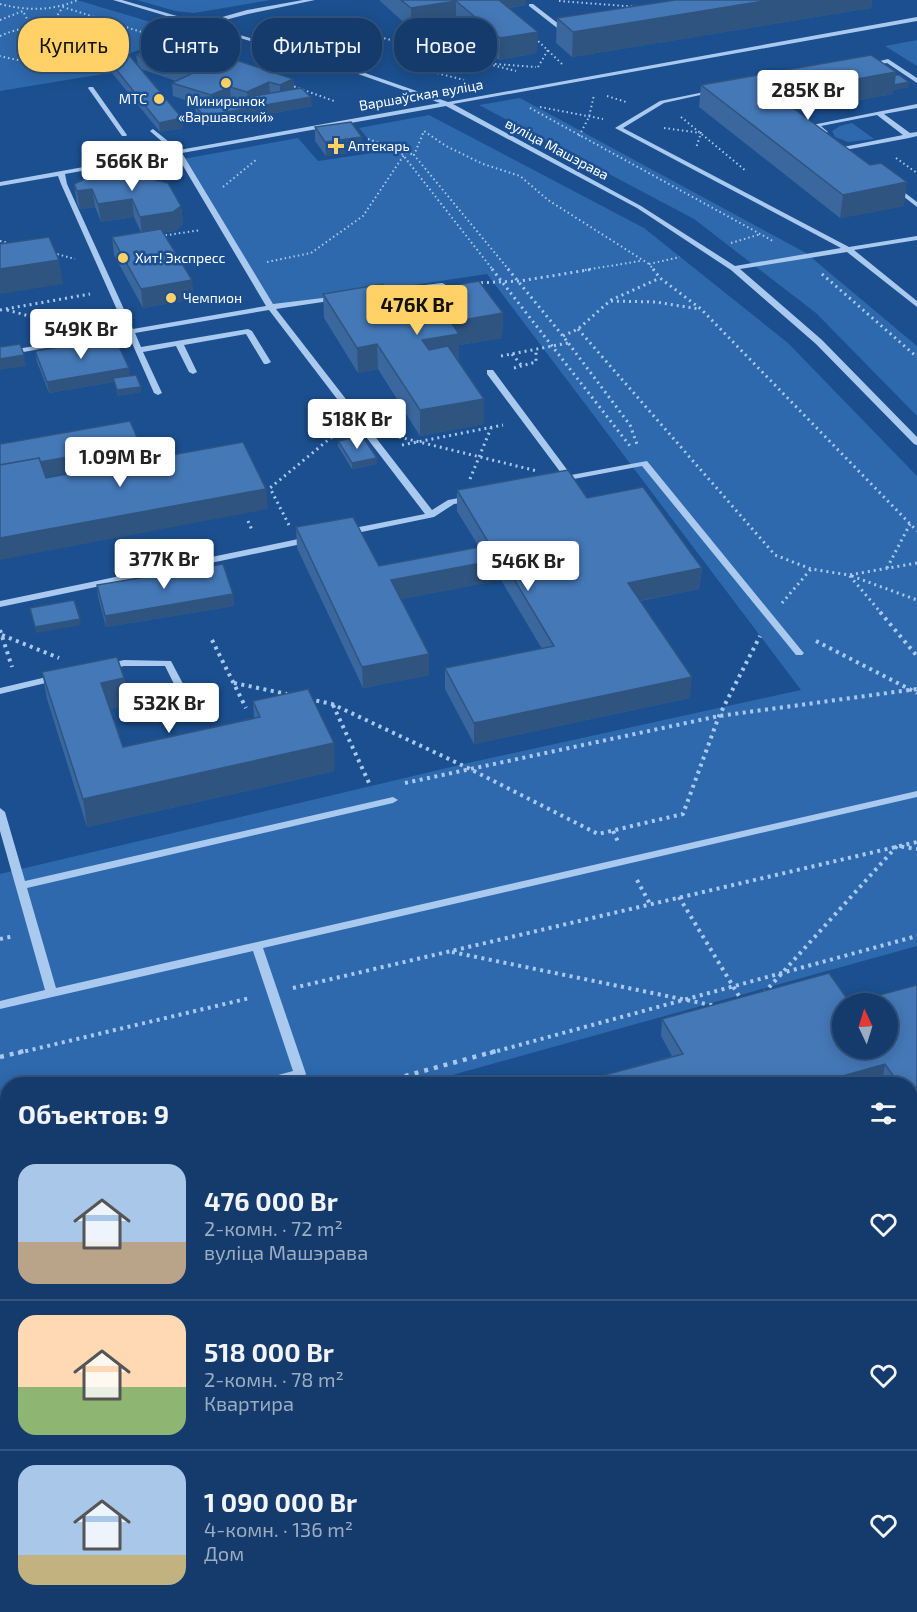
<!DOCTYPE html>
<html lang="ru">
<head>
<meta charset="utf-8">
<style>
	body { margin:0; font-family:"Exo 2",sans-serif; background:#1d4271; color:#f1f3f6; height:100vh; display:flex; flex-direction:column; font-size:22px; white-space:nowrap }
	* { box-sizing:border-box; margin:0 }
	p { font-size:20px; color:#9dadc1 }
	.icon { flex:none; width:33px; height:33px; fill:none; stroke:currentColor; stroke-width:2; stroke-linecap:round; stroke-linejoin:round }
	.map { position:relative; flex:1; overflow:hidden }
	.drawer { position:absolute; left:0px; top:1077px; width:918px; height:536px; display:flex; flex-direction:column; background:#143b6b; border-radius:24px 24px 0 0; box-shadow:0 3px 15px #0003,0 0 0 2px #33557e }
	.drawer>* { flex:none }
	.top-card { position:absolute; left:18px; top:18px; width:600px; height:54px; display:flex; gap:12px }
	.needle { width:39px; rotate:356deg }
	.tools { position:absolute; left:832px; top:993px; display:grid; gap:12px }
	.tools a { display:grid; place-items:center; width:66px; height:66px; border-radius:50%; background:#143b6b; box-shadow:0 3px 15px #0003,0 0 0 2px #33557e; font-size:30px }
	.price { position:absolute; translate:-50% -51px; padding:0 14px; border-radius:6px; background:#fff; color:#222; font-size:20px; line-height:39px; filter:drop-shadow(0 2px 3px #0008) }
	.price::after { content:''; position:absolute; left:50%; top:36px; width:18px; height:14px; margin-left:-9px; background:inherit; clip-path:polygon(0 0,100% 0,50% 100%) }
	.price.current { background:#ffd166; color:#111 }
	ul { padding:0; list-style:none }
	li { display:flex; align-items:center; gap:18px; height:150px; padding:0 18px }
	li+li { border-top:2px solid #33557e }
	li span { display:grid; place-items:center; flex:none; width:168px; height:120px; border-radius:18px; color:#555 }
	li>.icon { margin-inline-start:auto }
	span .icon { width:72px; height:72px; fill:#fffc; stroke-width:1 }
	li b { font-size:26px }
	h2 { display:flex; justify-content:space-between; align-items:center; height:72px; padding:0 18px; font-size:26px }
	.pill { padding:0 21px; border-radius:24px; background:#143b6b; box-shadow:0 3px 15px #0003,0 0 0 2px #33557e; font-size:21px; line-height:54px }
	.pill.current { background:#ffd166; color:#111 }
	.map>svg:first-child { display:block }
	.green { fill:#2e69ad }
	.lines { fill:none; stroke-linecap:round; stroke-linejoin:round }
	.path-far3 { stroke:#a9c9ee; stroke-width:2; stroke-dasharray:1.5 3; stroke-linecap:butt }
	.path-far2 { stroke:#a9c9ee; stroke-width:3; stroke-dasharray:2 4; stroke-linecap:butt }
	.path-far1 { stroke:#a9c9ee; stroke-width:4; stroke-dasharray:3 4.5; stroke-linecap:butt }
	.path { stroke:#a9c9ee; stroke-width:4.5; stroke-dasharray:4 6; stroke-linecap:butt }
	.minor { fill:#a9c9ee; fill-rule:evenodd }
	.wall { fill:#3a679d }
	.shaded-wall { fill:#305480 }
	.building { fill:#4478b7; stroke:#305480; stroke-width:1.5; fill-rule:evenodd }
	.poi-dot { fill:#ffd166; stroke:#1b4f8f; stroke-width:2 }
	.labels { text-anchor:middle; stroke-width:5; stroke-linejoin:round; paint-order:stroke }
	.far-street-label { font-size:14px; fill:#fff; stroke:#1b4f8f }
	.far-poi-label { font-size:14px; fill:#fff; stroke:#1b4f8f; text-anchor:start }
</style>
</head>
<body>
<div class="map">
<svg width="917" height="1612" viewBox="0 0 917 1612">
	<rect width="100%" height="100%" fill="#1b4f8f"/>
	<!-- green -->
	<g class="green">
		<polygon points="0,0 77,0 184,32 98,66 103,74 0,91"/>
		<polygon points="137,0 271,0 194,13 175,11"/>
		<polygon points="917,40 917,66 885,46"/>
		<polygon points="520,98 806,253 917,346 917,416 816,313 694,219 479,105"/>
		<polygon points="429,115 644,228 788,343 917,476 917,946 420,1084 8,1084 7,1200 0,1202 0,874 468,763 801,690 487,274 272,306 183,159 298,138 318,161 379,152 359,128"/>
		<polygon points="852,123 874,139 848,142 835,137 832,131 840,126"/>
	</g>
	<g class="lines">
		<!-- path-far3 -->
		<g class="path-far3">
			<polyline points="559,1 638,7"/>
			<path d="M0 4C27 11 52 11 78 0"/>
			<polyline points="0,20 23,11 31,27"/>
			<polyline points="289,24 349,42 368,54"/>
			<polyline points="50,26 63,7 173,42"/>
			<polyline points="371,35 516,71"/>
			<path d="M0 36C27 24 54 23 81 35L84 42C62 65 29 64 0 56"/>
			<polyline points="535,38 562,64"/>
			<polyline points="398,63 464,80"/>
			<polyline points="495,64 536,67"/>
			<polyline points="538,67 548,50"/>
			<polyline points="290,85 334,101"/>
			<polyline points="607,96 626,102"/>
			<polyline points="540,107 603,119"/>
			<polyline points="530,108 773,241"/>
			<polyline points="681,117 746,171"/>
			<polyline points="664,128 701,133 696,148"/>
			<polyline points="579,136 589,117 594,95"/>
			<polyline points="368,139 414,155"/>
			<polyline points="399,150 493,270"/>
			<polyline points="896,158 917,173"/>
			<polyline points="223,187 257,159"/>
			<polyline points="161,236 201,230"/>
			<polyline points="0,241 14,244"/>
			<polyline points="731,243 761,234"/>
			<polyline points="53,253 75,259"/>
			<polyline points="267,262 311,253 363,216 406,152"/>
			<polyline points="649,264 680,257"/>
			<polyline points="509,270 414,155 424,131 446,146 483,164 520,176 548,200 649,264 654,270"/>
			<polyline points="585,270 640,261"/>
		</g>
		<!-- path-far2 -->
		<g class="path-far2">
			<polyline points="492,269 630,446"/>
			<polyline points="508,269 563,336 630,425 638,447"/>
			<polyline points="653,269 660,278 701,309 917,531"/>
			<polyline points="822,274 917,357"/>
			<polyline points="475,283 520,281 594,269"/>
			<polyline points="611,301 656,302 699,309"/>
			<polyline points="0,310 90,294"/>
			<polyline points="7,310 55,323"/>
			<polyline points="578,329 775,555 811,569 849,575 917,563"/>
			<polyline points="563,336 578,329 611,300 660,278"/>
			<polyline points="512,354 522,366"/>
			<polyline points="501,356 568,343"/>
			<polyline points="514,368 536,362 536,350"/>
			<polyline points="399,437 537,471"/>
			<polyline points="402,445 503,425"/>
			<polyline points="470,479 491,428"/>
			<polyline points="248,521 252,530"/>
			<polyline points="289,525 270,488 339,431"/>
			<polyline points="887,568 910,524"/>
			<polyline points="782,603 811,569"/>
			<polyline points="882,614 849,575 917,600"/>
		</g>
		<!-- path-far1 -->
		<g class="path-far1">
			<polyline points="880,612 917,656"/>
			<polyline points="0,630 12,667"/>
			<polyline points="2,635 59,658"/>
			<polyline points="212,640 246,708"/>
			<polyline points="816,641 917,693"/>
			<polyline points="234,683 287,694"/>
			<polyline points="309,699 332,704 468,768 598,834 683,814 719,716 760,636"/>
			<polyline points="333,705 370,785"/>
			<polyline points="405,783 719,716 917,689"/>
			<polyline points="613,831 619,844"/>
			<polyline points="637,880 650,904"/>
			<polyline points="679,897 742,1001"/>
			<polyline points="0,939 14,936"/>
			<polyline points="452,952 716,1006"/>
			<polyline points="293,988 917,842"/>
			<polyline points="764,993 897,846 917,849"/>
			<polyline points="18,1053 250,998"/>
			<polyline points="490,1053 917,936"/>
		</g>
		<!-- path -->
		<g class="path">
			<polyline points="0,1057 24,1051"/>
			<polyline points="376,1084 496,1051"/>
			<polyline points="0,1187 8,1185"/>
		</g>
		<!-- minor -->
		<g class="minor">
			<path d="M113 0H122L201 23 247 10 303 0H315L248 14 206 25 348 67 448 102 917 17V21L453 104 641 206 735 266 841 248 615 128 660 101 714 90V92L664 103 623 128 849 247 917 236V240L854 250 917 301V307L847 252 740 269 822 340 917 437V445L914 444 816 344 731 270 637 208 446 106 182 153 273 304 339 296 340 298 336 300 276 309 432 510 448 500 470 496 473 497V501L454 504 434 517 347 535 344 534V530L425 514 269 310 135 333 141 347 248 329 252 331 271 362 267 364H264L246 334 184 345 197 372 193 374 189 372 176 346 143 352 162 393 158 395 154 393 128 334 0 356V352L126 330 61 184 58 176 0 186V182L173 151 151 132 150 131 153 129 179 150 440 103 344 69ZM176 154 266 306 133 329 67 184 65 174Z"/>
			<polygon points="529,4 533,4 564,28 569,27 572,29 561,31 529,6"/>
			<polygon points="888,59 917,78 917,83 887,63 867,67 864,65"/>
			<polygon points="89,87 93,87 127,135 126,136 122,136 88,88"/>
			<polygon points="917,104 917,108 884,114 910,133 917,132 917,136 909,138 845,150 843,149 843,147 903,135 877,115 821,126 828,132 825,134 812,125"/>
			<polygon points="896,186 917,202 917,207 894,189 893,188"/>
			<path d="M442 283C447 284 454 294 454 299H448L440 287 375 295 371 293 375 291Z"/>
			<polygon points="487,370 493,370 571,475 647,461 802,651 804,653 802,655 796,655 642,466 558,482 558,478 564,477 487,374"/>
			<polygon points="308,537 311,538 311,542 0,607 0,601"/>
			<polygon points="124,660 171,661 200,716 199,718 191,718 165,666 124,666 106,670 101,667 103,665"/>
			<polygon points="55,675 60,678 58,680 0,694 0,688"/>
			<polygon points="917,791 917,797 263,948 306,1074 304,1077 277,1084 254,1084 256,1081 293,1071 253,951 0,1009 0,1001 45,990 0,831 0,808 5,812 25,881 393,797 398,800 393,803 27,888 56,988"/>
			<polygon points="8,1147 8,1157 0,1159 0,1149"/>
			<path d="M910 1400C917 1403 917 1415 917 1424L910 1420Z"/>
		</g>
	</g>
	<!-- wall -->
	<g class="wall">
		<polygon points="379,0 526,0 526,5 509,8 537,53 499,60 456,22 411,29"/>
		<polygon points="675,0 872,0 871,8 572,57 556,43 557,18"/>
		<polygon points="136,55 293,79 294,89 312,106 205,126 196,116 195,106 200,105 173,96 172,83 176,81 141,69 182,118 183,128 160,132 108,68 107,58 138,65"/>
		<polygon points="896,72 895,75 909,82 909,87 893,90 893,94 798,111 904,206 840,218 699,107 701,85"/>
		<polygon points="315,127 362,151 326,156 315,141"/>
		<polygon points="74,184 181,206 183,224 175,231 163,232 192,280 193,299 143,308 114,255 112,237 141,232 134,217 101,222 95,207 80,209 77,203"/>
		<polygon points="410,293 503,313 502,338 459,345 459,359 457,359 484,424 420,436 378,369 358,373 324,318 323,294 406,318 411,317"/>
		<polygon points="35,351 130,376 141,387 141,392 118,396 114,382 49,393 37,362"/>
		<polygon points="338,441 377,464 352,469 338,446"/>
		<polygon points="457,490 587,498 702,568 699,589 640,601 690,698 474,744 445,689 445,668 542,649 501,580 401,599 429,654 429,675 363,688 297,548 296,527 379,566 479,547 457,511"/>
		<polygon points="97,585 233,594 234,606 106,627 98,597"/>
		<polygon points="42,672 124,678 128,705 110,709 123,747 254,719 253,701 335,771 87,827 47,699"/>
		<polygon points="917,985 917,1135 910,1126 910,1084 883,1084 882,1082 872,1084 571,1084 672,1056 661,1036 662,1019 850,1003"/>
	</g>
	<!-- shaded-wall -->
	<g class="shaded-wall">
		<polygon points="502,0 526,0 526,5 483,12 484,3"/>
		<polygon points="771,0 872,0 871,8 572,57 573,32"/>
		<polygon points="456,1 456,22 411,29 411,8"/>
		<polygon points="538,32 537,53 499,60 500,38"/>
		<polygon points="896,72 894,85 909,82 909,87 893,90 893,94 772,116 774,94"/>
		<polygon points="293,79 294,92 280,99 280,85"/>
		<polygon points="269,82 270,95 248,106 247,92"/>
		<polygon points="230,87 231,100 212,109 211,95"/>
		<polygon points="311,97 312,106 205,126 204,116"/>
		<polygon points="182,118 183,128 160,132 159,123"/>
		<polygon points="362,137 362,151 326,156 325,142"/>
		<polygon points="907,182 904,206 840,218 843,195"/>
		<polygon points="92,189 95,207 80,209 77,191"/>
		<polygon points="132,199 134,217 101,222 98,204"/>
		<polygon points="181,206 183,224 175,231 142,235 140,217"/>
		<polygon points="59,260 63,284 0,294 0,269"/>
		<polygon points="192,280 193,299 143,308 141,289"/>
		<polygon points="503,313 502,338 459,345 459,359 423,365 422,340 451,322"/>
		<polygon points="377,344 378,369 358,373 357,348"/>
		<polygon points="24,355 26,366 0,370 0,359"/>
		<polygon points="129,368 131,379 113,378 114,382 49,393 47,382"/>
		<polygon points="141,387 141,392 118,396 117,390"/>
		<polygon points="484,399 484,424 420,436 420,410"/>
		<polygon points="140,444 142,460 0,485 0,469"/>
		<polygon points="377,458 377,464 352,469 352,463"/>
		<polygon points="266,489 268,509 0,560 0,538"/>
		<polygon points="502,559 501,580 391,601 391,580"/>
		<polygon points="702,568 699,589 627,603 628,583"/>
		<polygon points="233,594 234,606 106,627 105,616"/>
		<polygon points="80,619 81,625 36,633 35,627"/>
		<polygon points="429,654 429,675 363,688 362,667"/>
		<polygon points="692,677 690,698 474,744 474,723"/>
		<polygon points="124,678 128,705 105,710 101,683"/>
		<polygon points="334,743 335,771 87,827 83,799"/>
		<polygon points="885,1064 882,1082 872,1084 814,1084"/>
		<polygon points="831,1605 872,1605 851,1612 810,1612"/>
	</g>
	<!-- building -->
	<g class="building">
		<polygon points="401,0 499,0 538,32 500,38 456,1 411,8"/>
		<polygon points="675,0 771,0 573,32 557,18"/>
		<polygon points="173,39 293,79 280,85 269,82 247,92 230,87 211,95 172,83 193,73 136,55"/>
		<polygon points="129,55 182,118 159,123 107,58"/>
		<polygon points="871,55 896,72 774,94 870,165 881,163 907,182 843,195 701,85"/>
		<polygon points="895,75 899,75 909,82 894,85"/>
		<polygon points="301,88 311,97 204,116 195,106"/>
		<polygon points="351,122 362,137 325,142 315,127"/>
		<polygon points="108,168 168,183 181,206 173,212 140,217 132,199 98,204 92,189 77,191 74,184"/>
		<polygon points="161,229 192,280 141,289 112,237"/>
		<polygon points="49,237 59,260 0,269 0,244"/>
		<polygon points="479,281 503,313 451,322 459,334 422,340 429,350 448,346 484,399 420,410 377,344 357,348 323,294 383,284 406,318 426,315 410,293"/>
		<polygon points="115,338 129,368 47,382 35,351"/>
		<polygon points="20,344 24,355 0,359 0,347"/>
		<polygon points="136,375 141,387 117,390 113,378"/>
		<polygon points="130,421 140,444 40,462 39,458 0,465 0,444"/>
		<polygon points="362,436 377,458 352,463 338,441"/>
		<polygon points="243,442 266,489 0,538 0,465 39,458 46,478"/>
		<polygon points="568,470 587,498 643,487 702,568 628,583 692,677 474,723 445,668 554,646 502,559 391,580 429,654 362,667 296,527 353,517 379,566 490,545 457,490"/>
		<polygon points="223,564 233,594 105,616 97,585"/>
		<polygon points="74,600 80,619 35,627 30,608"/>
		<polygon points="117,657 124,678 101,683 123,747 260,717 253,701 308,689 334,743 83,799 42,672"/>
		<path d="M829 973 850 1003 917 985V1112L910 1102V1084H899L885 1064 814 1084H571L683 1054 662 1019ZM843 1004H888V1048H843Z"/>
		<polygon points="8,1509 8,1605 831,1605 810,1612 0,1612 0,1511"/>
	</g>
	<!-- markers -->
	<g class="poi-dot">
		<circle cx="226" cy="83" r="6"/>
		<circle cx="159" cy="99" r="6"/>
		<path d="M333 137h6v6h6v6h-6v6h-6v-6h-6v-6h6z"/>
		<circle cx="123" cy="258" r="6"/>
		<circle cx="171" cy="298" r="6"/>
	</g>
	<g class="labels">
		<!-- far-street labels -->
		<g class="far-street-label">
			<text transform="translate(421 95) rotate(-10)" y="5">Варшаўская вуліца</text>
			<text transform="translate(557 149) rotate(28)" y="5">вуліца Машэрава</text>
		</g>
		<!-- far-poi labels -->
		<g class="far-poi-label">
			<text x="147" y="104" text-anchor="end">МТС</text>
			<text x="226" y="106" text-anchor="middle">Минирынок<tspan x="226" dy="16">«Варшавский»</tspan></text>
			<text x="348" y="151">Аптекарь</text>
			<text x="135" y="263">Хит! Экспресс</text>
			<text x="183" y="303">Чемпион</text>
		</g>
	</g>
</svg>
<div class="tools">
<a><svg class="needle" viewBox="-14 -14 28 28"><path d="M0-13l5 13h-10z" fill="#e53935"/><path d="M0 13l5-13h-10z" fill="#9dadc1"/></svg></a>
</div>
<b class="price" style="left:808px;top:121px">285K Br</b>
<b class="price" style="left:132px;top:192px">566K Br</b>
<b class="price current" style="left:417px;top:336px">476K Br</b>
<b class="price" style="left:81px;top:360px">549K Br</b>
<b class="price" style="left:357px;top:450px">518K Br</b>
<b class="price" style="left:120px;top:488px">1.09M Br</b>
<b class="price" style="left:164px;top:590px">377K Br</b>
<b class="price" style="left:528px;top:592px">546K Br</b>
<b class="price" style="left:169px;top:734px">532K Br</b>
<div class="top-card">
<a class="pill current">Купить</a>
<a class="pill">Снять</a>
<a class="pill">Фильтры</a>
<a class="pill">Новое</a>
</div>
<section class="drawer">
<h2>Объектов: 9<svg class="icon" aria-label="filters" viewBox="0 0 24 24"><path d="M4 7h16M4 17h16"/><circle cx="9" cy="7" r="2"/><circle cx="15" cy="17" r="2"/></svg></h2>
<ul>
<li><span style="background:linear-gradient(#a9c7e8 65%,#b9a48a 0)"><svg class="icon" aria-label="home" viewBox="0 0 24 24"><path d="M3 11l9-7 9 7M6 9v11h12V9"/></svg></span><div><b>476 000 Br</b><p>2-комн. · 72 m²</p><p>вуліца Машэрава</p></div><svg class="icon" aria-label="heart" viewBox="0 0 24 24"><path d="M12 20l-8-8c-3-5 5-10 8-4 3-6 11-1 8 4z"/></svg></li>
<li><span style="background:linear-gradient(#ffd9b3 60%,#8fb573 0)"><svg class="icon" aria-label="home" viewBox="0 0 24 24"><path d="M3 11l9-7 9 7M6 9v11h12V9"/></svg></span><div><b>518 000 Br</b><p>2-комн. · 78 m²</p><p>Квартира</p></div><svg class="icon" aria-label="heart" viewBox="0 0 24 24"><path d="M12 20l-8-8c-3-5 5-10 8-4 3-6 11-1 8 4z"/></svg></li>
<li><span style="background:linear-gradient(#a9c7e8 75%,#c2b280 0)"><svg class="icon" aria-label="home" viewBox="0 0 24 24"><path d="M3 11l9-7 9 7M6 9v11h12V9"/></svg></span><div><b>1 090 000 Br</b><p>4-комн. · 136 m²</p><p>Дом</p></div><svg class="icon" aria-label="heart" viewBox="0 0 24 24"><path d="M12 20l-8-8c-3-5 5-10 8-4 3-6 11-1 8 4z"/></svg></li>
</ul>
</section>
</div>
</body>
</html>
